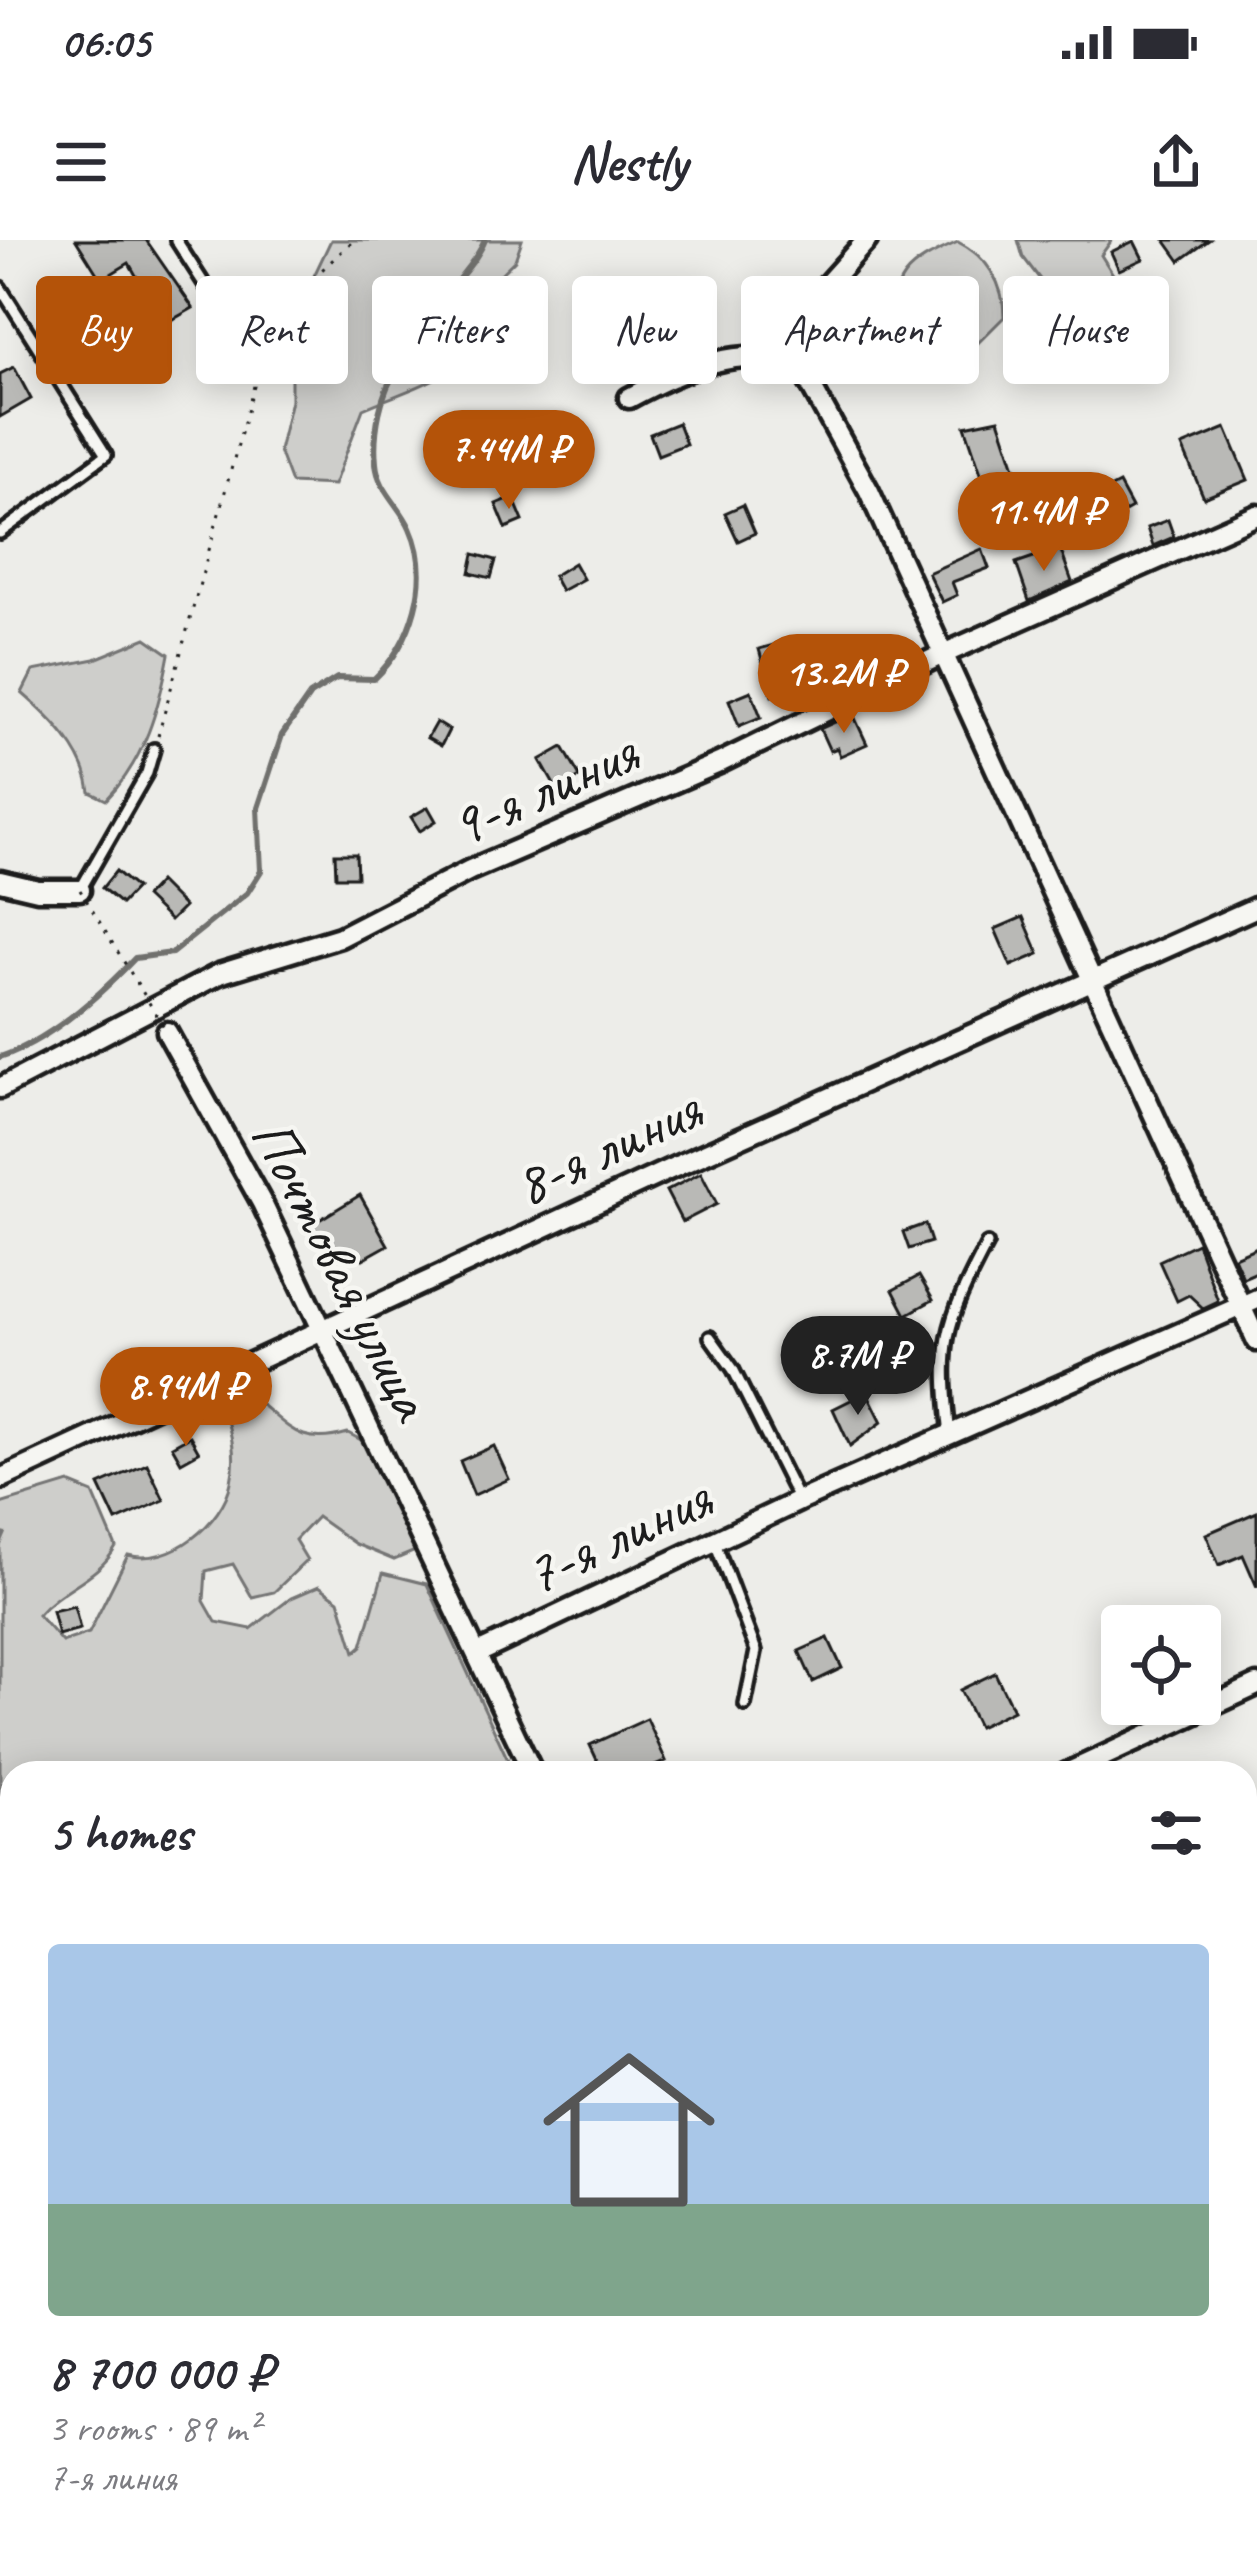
<!DOCTYPE html>
<html lang="en">
<head>
<meta charset="utf-8">
<style>
	body { margin:0; font-family:Caveat,sans-serif; background:#f2f2f3; color:#2b2b33; height:100vh; display:flex; flex-direction:column; font-size:45px; white-space:nowrap }
	* { box-sizing:border-box; margin:0 }
	p { font-size:39px; color:#7c7c81 }
	.icon { flex:none; width:66px; height:66px; fill:none; stroke:currentColor; stroke-width:2; stroke-linecap:round; stroke-linejoin:round }
	.map { position:relative; flex:1; overflow:hidden }
	.panel { position:absolute; left:0px; top:1521px; width:1257px; height:807px; display:flex; flex-direction:column; background:#fff; border-radius:36px 36px 0 0; box-shadow:0 6px 30px #0003 }
	.panel>* { flex:none }
	.banner { position:absolute; left:36px; top:36px; width:1185px; height:108px; display:flex; gap:24px }
	.fabs { position:absolute; left:1101px; top:1365px; display:grid; gap:24px }
	.fabs a { display:grid; place-items:center; width:120px; height:120px; border-radius:12px; background:#fff; box-shadow:0 6px 30px #0003; font-size:60px }
	.price { position:absolute; translate:-50% -102px; padding:0 27px; border-radius:42px; background:#b45309; color:#fff; font-size:39px; line-height:78px; filter:drop-shadow(0 3px 6px #0008) }
	.price::after { content:''; position:absolute; left:50%; top:72px; width:36px; height:27px; margin-left:-18px; background:inherit; clip-path:polygon(0 0,100% 0,50% 100%) }
	.price.on { background:#222; color:#fff }
	ul { padding:0; list-style:none }
	li { display:grid; align-content:center; gap:24px; height:636px; padding:0 48px }
	li+li { border-top:3px solid #e1e1e2 }
	li span { display:grid; place-items:center; height:372px; border-radius:12px; color:#555 }
	li>.icon { margin-inline-start:auto }
	span .icon { width:216px; height:216px; fill:#fffc; stroke-width:1 }
	li b { font-size:51px }
	h2 { display:flex; justify-content:space-between; align-items:center; height:144px; padding:0 48px; font-size:51px }
	.chip { padding:0 42px; border-radius:12px; background:#fff; box-shadow:0 6px 30px #0003; font-size:42px; line-height:108px }
	.chip.on { background:#b45309; color:#fff }
	.status { display:flex; justify-content:space-between; align-items:center; height:84px; padding:0 60px; background:#fff; direction:ltr }
	.status svg { height:33px; fill:currentColor }
	header { display:flex; justify-content:space-between; align-items:center; height:156px; padding:0 48px; background:#fff; font-size:54px; font-weight:700 }
	.map>svg:first-child { display:block }
	.green { fill:#cececb; stroke:#757574; stroke-width:3 }
	.lines { fill:none; stroke-linecap:round; stroke-linejoin:round }
	.stream { stroke:#6f6f6d; stroke-width:6 }
	.building { fill:#b9b9b6; stroke:#1c1c1c; stroke-width:3 }
	.lane-casing { stroke:#1c1c1c; stroke-width:18 }
	.street-casing { stroke:#1c1c1c; stroke-width:27 }
	.path { stroke:#1c1c1c; stroke-width:3; stroke-dasharray:3 9; stroke-linecap:butt }
	.lane { stroke:#f6f6f2; stroke-width:9 }
	.street { stroke:#f6f6f2; stroke-width:18 }
	.path-bridge { stroke:#1c1c1c; stroke-width:3; stroke-dasharray:3 9; stroke-linecap:butt }
	.labels { text-anchor:middle; stroke-width:9; stroke-linejoin:round; paint-order:stroke }
	.street-label { font-size:60px; fill:#1c1c1c; stroke:#f6f6f2 }
</style>
</head>
<body>
<div class="status"><b>06:05</b><svg viewBox="0 0 49 12"><path d="M0 12V9h3v3zM5 12V6h3v6zM10 12V3h3v9zM15 12V0h3v12zM26 1h20v11H26zM47 4h2v5h-2z"/></svg></div>
<header><svg class="icon" aria-label="menu" viewBox="0 0 24 24"><path d="M4 6h16M4 12h16M4 18h16"/></svg>Nestly<svg class="icon" aria-label="share" viewBox="0 0 24 24"><path d="M12 15V3M7 8l5-5 5 5M5 13v7h14v-7"/></svg></header>
<div class="map">
<svg width="1257" height="2326" viewBox="0 0 1257 2326">
	<rect width="100%" height="100%" fill="#edede9"/>
	<filter id="ink" filterUnits="userSpaceOnUse"><feTurbulence type="fractalNoise" baseFrequency=".00833" numOctaves="2"/><feDisplacementMap in="SourceGraphic" scale="24" xChannelSelector="R" yChannelSelector="G"/><feConvolveMatrix kernelMatrix="1 2 1 2 8 2 1 2 1" color-interpolation-filters="sRGB"/></filter>
	<g filter="url(#ink)">
		<!-- green -->
		<g class="green">
			<path d="M331 0H522L515 20 472 62 481 91C459 141 409 148 363 169L334 245 291 243 279 211 291 160V123L302 61Z"/>
			<polygon points="1018,0 1112,0 1101,15 1124,52 1113,69 1089,79 1061,67 1023,17"/>
			<path d="M958 2C988 17 1004 44 1004 77L953 128 925 135 890 96C892 36 904 26 958 2Z"/>
			<path d="M146 398 169 414C159 468 145 520 106 560L90 552C85 511 52 479 22 453L33 431 95 419Z"/>
			<path d="M250 1156C289 1184 296 1208 348 1193L374 1207 420 1309 394 1320 355 1304 317 1277 295 1300 307 1320 274 1352 252 1357 233 1324 206 1331 204 1361 216 1382 251 1389 291 1358 319 1346 339 1360 355 1412 362 1406 383 1333 427 1344 514 1533H12V1596L0 1549V1306L5 1294 0 1293V1264L69 1243 93 1253 116 1307C97 1340 63 1346 38 1375L62 1402 89 1393 128 1315C170 1327 223 1283 231 1242 237 1215 232 1194 223 1169Z"/>
			<polygon points="1257,2256 1257,2326 1112,2326 1130,2316 1245,2316 1245,2262"/>
		</g>
		<g class="lines">
			<!-- stream -->
			<path class="stream" d="M0 817C51 800 99 756 135 718L172 713 247 653 261 631 258 568 282 495 310 455 337 438 374 439C412 403 433 339 410 288 400 265 378 250 376 223 373 193 380 151 399 127 407 117 421 113 427 104 433 93 434 79 439 69 451 43 475 25 485 0"/>
		</g>
		<!-- building -->
		<g class="building">
			<polygon points="76,0 146,0 193,68 100,121 83,89 147,55 129,23 101,40"/>
			<polygon points="1165,0 1209,0 1180,21"/>
			<polygon points="1134,1 1143,19 1119,30 1111,12"/>
			<polygon points="14,127 31,159 0,177 0,134"/>
			<polygon points="999,179 1024,254 992,266 965,186"/>
			<polygon points="678,183 686,204 658,215 650,194"/>
			<polygon points="1226,188 1248,240 1204,258 1182,206"/>
			<polygon points="1119,244 1132,268 1100,286 1087,261"/>
			<polygon points="513,257 523,281 506,288 496,264"/>
			<polygon points="743,265 755,293 738,301 725,273"/>
			<polygon points="1168,280 1174,297 1153,306 1147,288"/>
			<polygon points="1060,308 1072,342 1029,361 1016,323"/>
			<polygon points="982,309 989,328 952,342 957,355 942,362 928,333"/>
			<polygon points="474,314 496,320 491,338 470,333"/>
			<polygon points="574,323 583,339 561,351 553,336"/>
			<polygon points="788,401 801,448 772,456 759,409"/>
			<polygon points="751,451 761,477 739,486 729,460"/>
			<polygon points="853,474 867,504 840,516 837,508 830,511 820,489"/>
			<polygon points="436,482 449,490 441,506 427,498"/>
			<polygon points="563,507 580,537 557,550 540,520"/>
			<polygon points="428,567 436,581 420,591 411,577"/>
			<polygon points="335,614 356,614 357,637 336,637"/>
			<polygon points="116,631 136,648 121,664 102,648"/>
			<polygon points="159,642 184,667 170,681 145,657"/>
			<polygon points="1023,677 1039,714 1011,726 995,689"/>
			<polygon points="701,933 717,964 682,982 666,951"/>
			<polygon points="360,955 388,1005 363,1019 359,1013 345,1021 337,1007 326,1013 311,985"/>
			<polygon points="925,984 931,1002 909,1009 903,992"/>
			<polygon points="1197,1003 1218,1061 1203,1068 1189,1055 1177,1061 1159,1021"/>
			<polygon points="1257,1007 1257,1032 1243,1038 1234,1017"/>
			<polygon points="919,1036 933,1060 906,1075 893,1050"/>
			<polygon points="867,1152 882,1182 850,1206 833,1169"/>
			<polygon points="190,1196 199,1212 181,1222 172,1206"/>
			<polygon points="494,1206 509,1239 474,1255 460,1221"/>
			<polygon points="147,1224 164,1260 116,1281 99,1245"/>
			<polygon points="1257,1272 1257,1347 1243,1315 1219,1325 1206,1294"/>
			<polygon points="74,1366 80,1389 58,1395 52,1371"/>
			<polygon points="828,1398 842,1428 813,1442 799,1411"/>
			<polygon points="995,1433 1013,1470 978,1487 960,1450"/>
			<polygon points="647,1479 666,1521 639,1533 603,1533 590,1505"/>
		</g>
		<g class="lines">
			<!-- lane casing -->
			<g class="lane-casing">
				<g id="lane">
					<polyline points="176,0 242,103"/>
					<polyline points="0,47 106,215 0,293"/>
					<polyline points="80,650 147,533 154,509"/>
					<polyline points="710,1097 733,1129 799,1261"/>
					<path d="M950 1196C940 1102 943 1088 987 1004"/>
					<polyline points="716,1305 756,1411 745,1465"/>
					<polyline points="0,1861 12,1855"/>
					<polyline points="0,2020 12,2015"/>
				</g>
			</g>
			<!-- street casing -->
			<g class="street-casing">
				<g id="street">
					<polyline points="823,49 867,0"/>
					<path d="M629 158C683 129 738 105 798 122L869 251 1257 1101"/>
					<polyline points="0,641 38,650 80,650"/>
					<polyline points="167,792 262,963 533,1533"/>
					<polyline points="0,848 219,734 340,697 470,630 719,523 941,415 1257,275"/>
					<polyline points="0,1239 668,930 1257,667"/>
					<polyline points="478,1413 799,1261 1257,1059"/>
					<polyline points="1067,1533 1257,1445"/>
					<polyline points="0,1625 12,1620"/>
					<polyline points="1245,1843 1257,1837"/>
					<polyline points="1245,2221 1257,2216"/>
					<polyline points="900,2316 905,2326"/>
					<polyline points="163,2326 186,2316"/>
					<polyline points="1014,2326 1036,2316"/>
				</g>
			</g>
			<!-- path -->
			<g class="path">
				<polyline points="252,95 354,0"/>
				<polyline points="815,112 840,95 830,65"/>
				<polyline points="158,496 254,146 246,117"/>
			</g>
			<!-- lane -->
			<use href="#lane" class="lane"/>
			<!-- street -->
			<use href="#street" class="street"/>
			<!-- path-bridge -->
			<polyline class="path-bridge" points="80,650 167,792"/>
		</g>
	</g>
	<g class="labels">
		<!-- street labels -->
		<g class="street-label">
			<text transform="translate(543 548) rotate(-24)" y="21">9-я линия</text>
			<text transform="translate(607 906) rotate(-25)" y="21">8-я линия</text>
			<text transform="translate(343 1028) rotate(63)" y="21">Почтовая улица</text>
			<text transform="translate(617 1295) rotate(-25)" y="21">7-я линия</text>
		</g>
	</g>
</svg>
<div class="fabs">
<a><svg class="icon" aria-label="locate" viewBox="0 0 24 24"><circle cx="12" cy="12" r="6"/><path d="M12 2v4M12 18v4M2 12h4M18 12h4"/></svg></a>
</div>
<b class="price" style="left:509px;top:272px">7.44M ₽</b>
<b class="price" style="left:1044px;top:334px">11.4M ₽</b>
<b class="price" style="left:844px;top:496px">13.2M ₽</b>
<b class="price on" style="left:858px;top:1178px">8.7M ₽</b>
<b class="price" style="left:186px;top:1209px">8.94M ₽</b>
<div class="banner">
<a class="chip on">Buy</a>
<a class="chip">Rent</a>
<a class="chip">Filters</a>
<a class="chip">New</a>
<a class="chip">Apartment</a>
<a class="chip">House</a>
</div>
<section class="panel">
<h2>5 homes<svg class="icon" aria-label="filters" viewBox="0 0 24 24"><path d="M4 7h16M4 17h16"/><circle cx="9" cy="7" r="2"/><circle cx="15" cy="17" r="2"/></svg></h2>
<ul>
<li><span style="background:linear-gradient(#a9c7e8 70%,#7fa58c 0)"><svg class="icon" aria-label="home" viewBox="0 0 24 24"><path d="M3 11l9-7 9 7M6 9v11h12V9"/></svg></span><div><b>8 700 000 ₽</b><p>3 rooms · 89 m²</p><p>7-я линия</p></div></li>
</ul>
</section>
</div>
</body>
</html>
